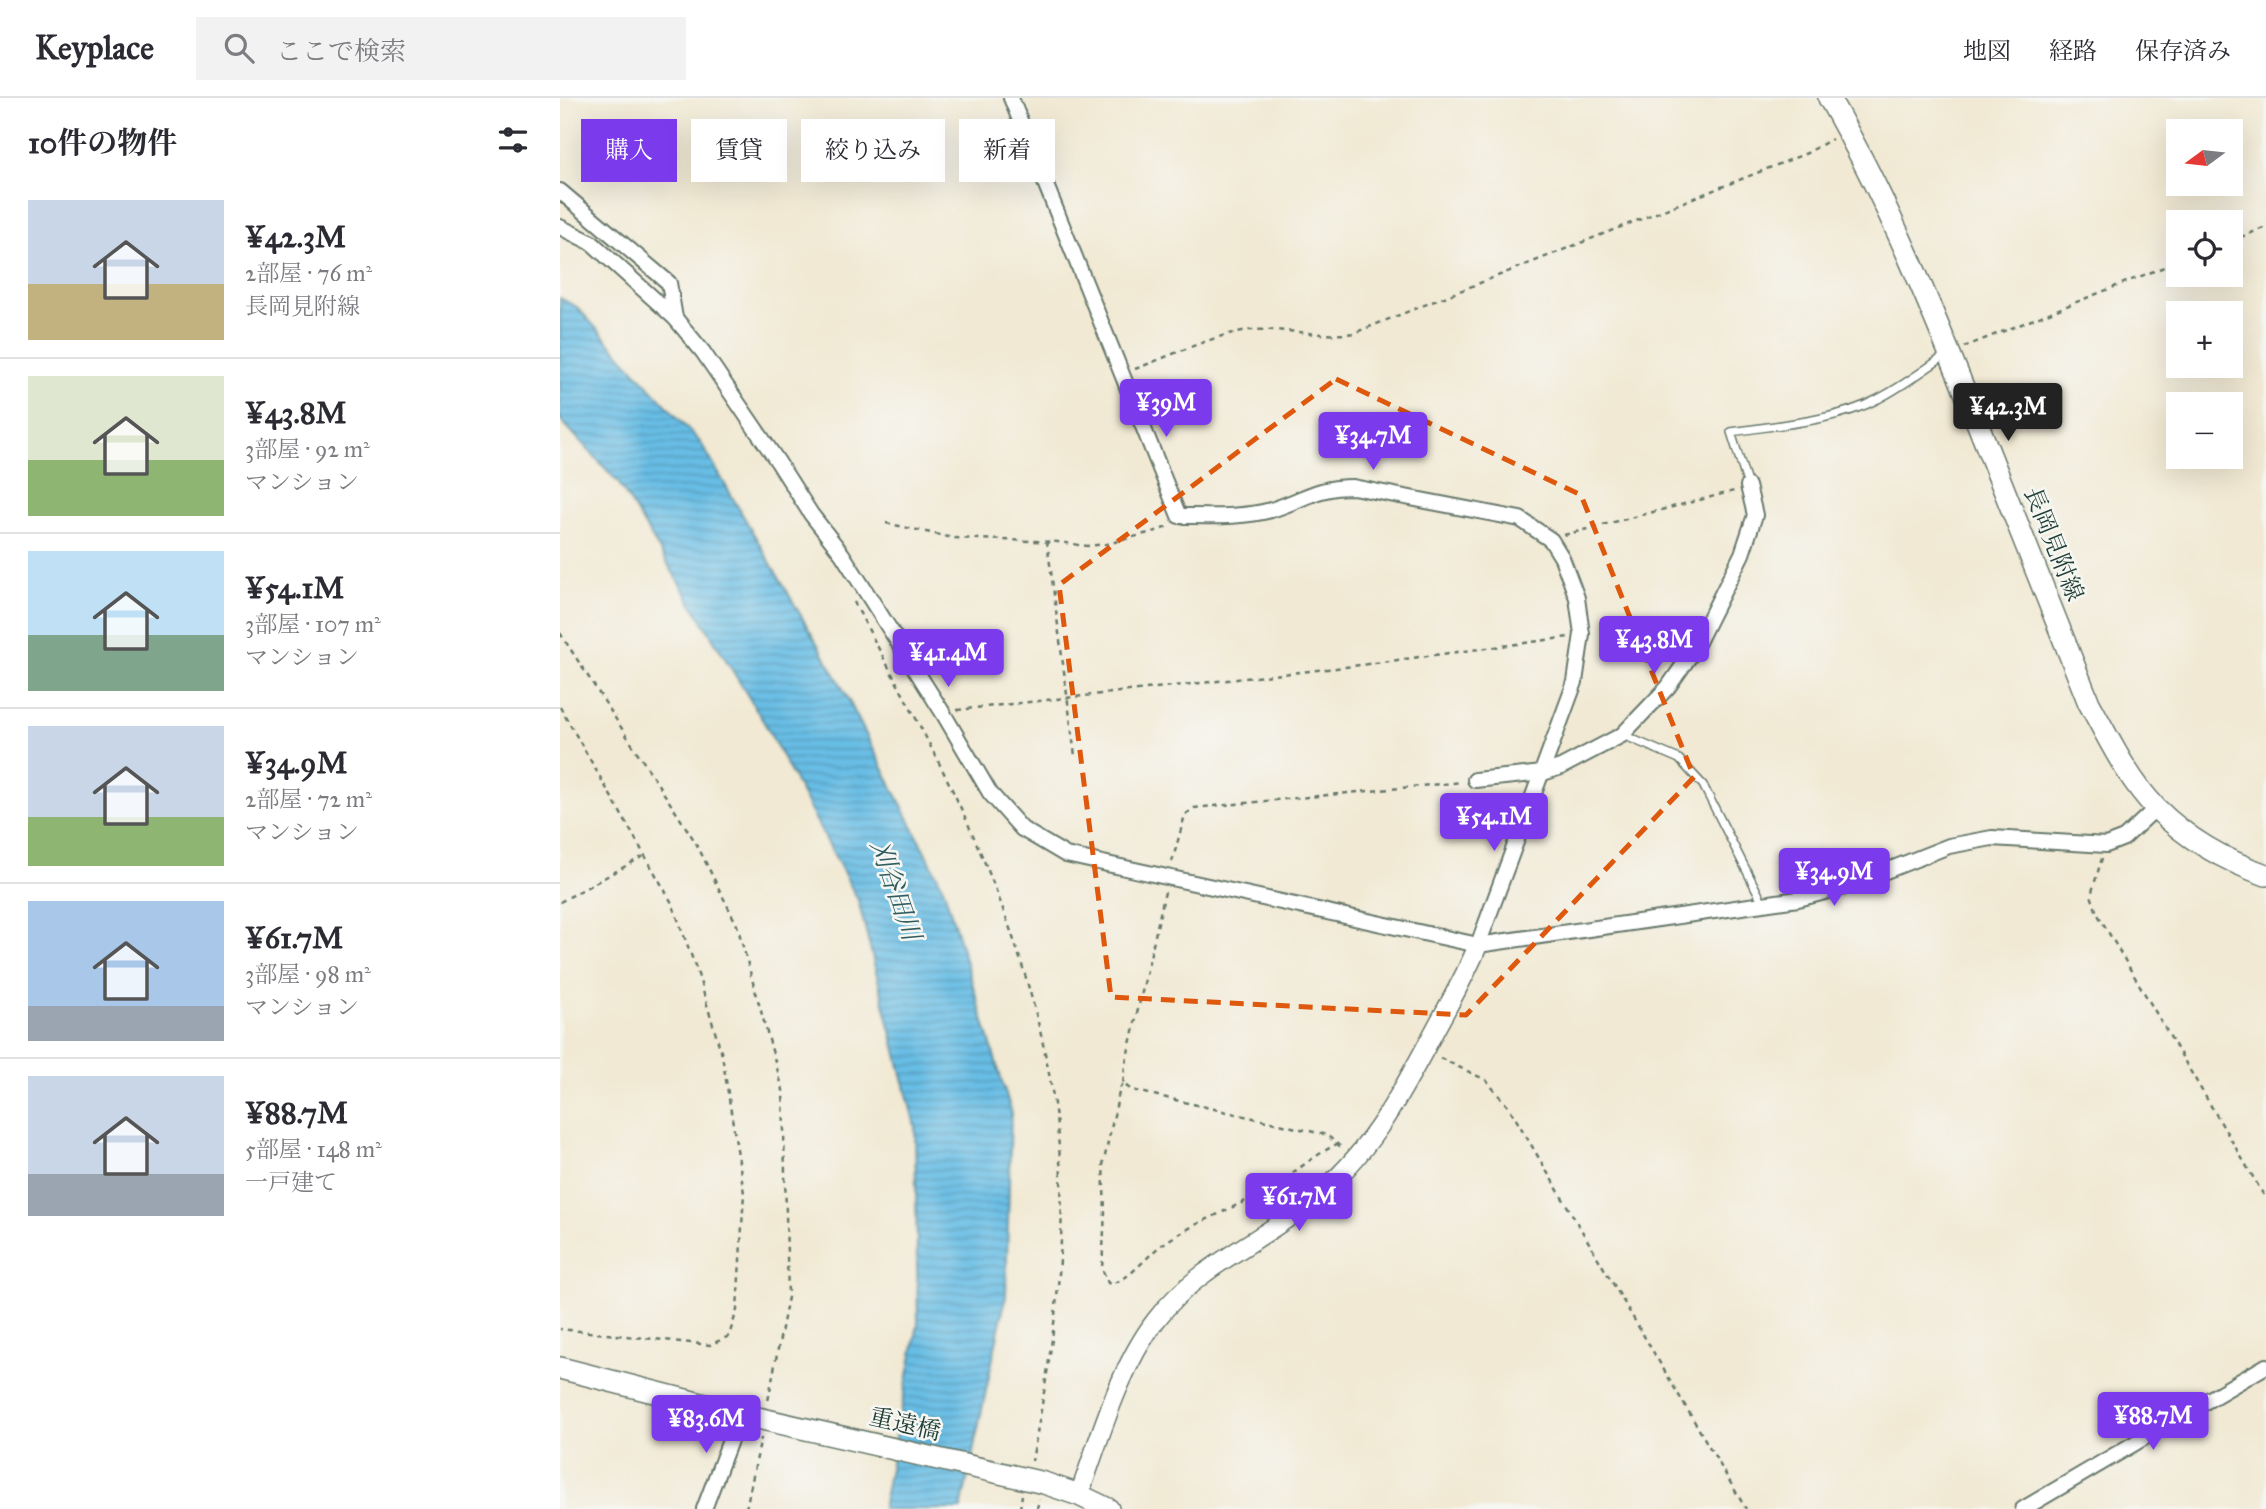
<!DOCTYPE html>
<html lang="ja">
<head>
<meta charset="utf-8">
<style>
	body { margin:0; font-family:"IM FELL Great Primer","Noto Serif JP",serif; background:#f2f2f3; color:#2b2b33; height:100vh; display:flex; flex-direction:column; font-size:26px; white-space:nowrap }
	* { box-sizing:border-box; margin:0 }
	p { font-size:23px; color:#7c7c81 }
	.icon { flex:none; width:38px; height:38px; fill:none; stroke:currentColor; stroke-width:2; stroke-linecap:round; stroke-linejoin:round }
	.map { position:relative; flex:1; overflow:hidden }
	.drawer { display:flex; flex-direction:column; background:#fff; width:560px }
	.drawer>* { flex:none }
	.hud { position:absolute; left:21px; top:21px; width:665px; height:63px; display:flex; gap:14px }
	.needle { width:46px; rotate:255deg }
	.controls { position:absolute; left:1606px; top:21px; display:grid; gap:14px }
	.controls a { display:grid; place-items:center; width:77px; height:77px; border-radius:0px; background:#fff; box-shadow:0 7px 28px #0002; font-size:35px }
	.price { position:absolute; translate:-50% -60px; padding:0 16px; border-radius:7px; background:#7c3aed; color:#fff; font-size:23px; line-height:46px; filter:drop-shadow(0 2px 4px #0008) }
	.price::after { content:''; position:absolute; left:50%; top:42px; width:21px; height:16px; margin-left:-10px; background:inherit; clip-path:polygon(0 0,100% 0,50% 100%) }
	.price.active { background:#222; color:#fff }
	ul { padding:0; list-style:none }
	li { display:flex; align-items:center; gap:21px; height:175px; padding:0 28px }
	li+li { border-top:2px solid #e1e1e2 }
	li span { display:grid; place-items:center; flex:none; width:196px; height:140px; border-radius:0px; color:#555 }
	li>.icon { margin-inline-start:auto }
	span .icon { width:84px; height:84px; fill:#fffc; stroke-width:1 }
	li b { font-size:30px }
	h2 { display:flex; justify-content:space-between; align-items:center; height:84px; padding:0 28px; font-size:30px }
	.chip { padding:0 24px; border-radius:0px; background:#fff; box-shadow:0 7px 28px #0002; font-size:24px; line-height:63px }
	.chip.active { background:#7c3aed; color:#fff }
	header { display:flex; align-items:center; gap:42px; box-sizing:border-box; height:98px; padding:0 35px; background:#fff; border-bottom:2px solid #e1e1e2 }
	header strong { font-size:33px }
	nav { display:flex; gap:38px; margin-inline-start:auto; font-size:24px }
	.search { width:490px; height:63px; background:#f2f2f3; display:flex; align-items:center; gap:18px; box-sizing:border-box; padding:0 24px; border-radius:0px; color:#7c7c81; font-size:26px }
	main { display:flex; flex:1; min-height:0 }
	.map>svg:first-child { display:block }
	.water { fill:url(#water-rules); stroke:#447d8c; stroke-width:2 }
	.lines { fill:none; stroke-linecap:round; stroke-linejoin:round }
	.service-casing { stroke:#68796c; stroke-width:10 }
	.minor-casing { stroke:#68796c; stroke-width:18 }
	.tertiary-casing { stroke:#68796c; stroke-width:21 }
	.secondary-casing { stroke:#68796c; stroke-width:24 }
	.path { stroke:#68796c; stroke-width:2.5; stroke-dasharray:5 5; stroke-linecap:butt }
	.service { stroke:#fff; stroke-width:7 }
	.minor { stroke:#fff; stroke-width:14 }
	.tertiary { stroke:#fff; stroke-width:18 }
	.secondary { stroke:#fff; stroke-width:21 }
	.marked { fill:none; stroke:#de580e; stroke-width:5; stroke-dasharray:14 9; stroke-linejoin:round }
	.labels { text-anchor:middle; stroke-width:5; stroke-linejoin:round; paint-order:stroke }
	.street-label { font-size:24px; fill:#1f3d34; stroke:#f6f6f2 }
	.water-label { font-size:26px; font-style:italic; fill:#315d60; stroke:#f6f6f2 }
</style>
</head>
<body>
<header>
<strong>Keyplace</strong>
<div class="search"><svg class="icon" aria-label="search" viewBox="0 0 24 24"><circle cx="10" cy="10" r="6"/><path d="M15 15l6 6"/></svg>ここで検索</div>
<nav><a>地図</a><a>経路</a><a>保存済み</a></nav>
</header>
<main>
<section class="drawer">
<h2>10件の物件<svg class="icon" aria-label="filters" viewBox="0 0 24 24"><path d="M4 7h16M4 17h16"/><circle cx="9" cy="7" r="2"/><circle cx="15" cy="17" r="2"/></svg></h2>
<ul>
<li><span style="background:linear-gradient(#c9d6e8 60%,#c2b280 0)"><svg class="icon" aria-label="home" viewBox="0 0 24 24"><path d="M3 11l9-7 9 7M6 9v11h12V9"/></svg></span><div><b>¥42.3M</b><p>2部屋 · 76 m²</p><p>長岡見附線</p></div></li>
<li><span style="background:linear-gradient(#dfe7d0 60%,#8fb573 0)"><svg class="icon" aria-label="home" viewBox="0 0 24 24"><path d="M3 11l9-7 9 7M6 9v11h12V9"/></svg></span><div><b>¥43.8M</b><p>3部屋 · 92 m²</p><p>マンション</p></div></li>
<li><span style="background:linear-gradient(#bfe0f5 60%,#7fa58c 0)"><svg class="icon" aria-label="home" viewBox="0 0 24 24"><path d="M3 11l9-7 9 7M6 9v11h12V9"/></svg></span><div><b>¥54.1M</b><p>3部屋 · 107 m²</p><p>マンション</p></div></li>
<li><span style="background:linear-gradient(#c9d6e8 65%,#8fb573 0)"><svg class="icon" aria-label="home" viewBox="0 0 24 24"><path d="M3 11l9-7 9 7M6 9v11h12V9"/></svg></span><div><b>¥34.9M</b><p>2部屋 · 72 m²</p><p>マンション</p></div></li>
<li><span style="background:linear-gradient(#a9c7e8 75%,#9aa5b1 0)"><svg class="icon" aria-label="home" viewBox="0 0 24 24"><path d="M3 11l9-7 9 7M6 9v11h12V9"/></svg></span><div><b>¥61.7M</b><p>3部屋 · 98 m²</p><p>マンション</p></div></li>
<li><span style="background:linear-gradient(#c9d6e8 70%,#9aa5b1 0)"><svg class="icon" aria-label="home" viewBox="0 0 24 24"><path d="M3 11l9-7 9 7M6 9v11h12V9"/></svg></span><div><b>¥88.7M</b><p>5部屋 · 148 m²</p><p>一戸建て</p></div></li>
</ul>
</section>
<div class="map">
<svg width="1706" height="1411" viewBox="0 0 1706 1411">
	<defs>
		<pattern id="water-rules" width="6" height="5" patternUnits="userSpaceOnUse" patternTransform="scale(1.75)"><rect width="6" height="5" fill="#68bde5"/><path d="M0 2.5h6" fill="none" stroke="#559bba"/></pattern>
	</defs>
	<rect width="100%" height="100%" fill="#f6f6f2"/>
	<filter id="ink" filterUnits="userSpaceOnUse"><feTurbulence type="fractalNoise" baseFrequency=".0143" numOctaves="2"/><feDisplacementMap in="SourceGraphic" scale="14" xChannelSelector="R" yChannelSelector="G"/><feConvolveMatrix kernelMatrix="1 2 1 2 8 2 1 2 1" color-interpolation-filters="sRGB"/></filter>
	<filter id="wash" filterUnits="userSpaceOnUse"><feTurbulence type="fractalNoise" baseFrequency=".00686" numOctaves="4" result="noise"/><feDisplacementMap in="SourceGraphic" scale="28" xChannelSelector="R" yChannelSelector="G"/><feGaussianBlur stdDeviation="1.57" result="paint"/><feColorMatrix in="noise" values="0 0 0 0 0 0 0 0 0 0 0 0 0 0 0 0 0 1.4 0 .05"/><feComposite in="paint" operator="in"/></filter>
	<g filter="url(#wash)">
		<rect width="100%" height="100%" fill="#f1e9d3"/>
		<!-- water -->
		<polygon class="water" points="0,200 17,209 141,345 280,585 383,789 451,1013 446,1198 401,1411 322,1411 358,1226 355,1028 298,802 205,626 58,384 0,321"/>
	</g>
	<g filter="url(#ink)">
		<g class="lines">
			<!-- service casing -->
			<g class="service-casing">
				<g id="service">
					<path d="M1188 388 1171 334C1217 327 1277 323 1318 301 1342 289 1364 272 1386 257"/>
					<polyline points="1063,637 1119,661 1143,687 1203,805"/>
				</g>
			</g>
			<!-- minor casing -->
			<g class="minor-casing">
				<g id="minor">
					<path d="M451 0 619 418C648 418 682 420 711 412 744 402 755 389 793 389L960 421 991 442 1002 460 1017 500 1022 536 1015 584 918 847"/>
					<polyline points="0,93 109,185 115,220"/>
					<polyline points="0,129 32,145 115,220 143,254 218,364 251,416 282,456 383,615 430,695 462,731 506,757 918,847 1238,801 1288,788 1389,748 1432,740 1546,747 1564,740 1596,710"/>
					<polyline points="915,682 983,675 1001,669 1062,637 1108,589 1134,552 1182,456 1195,417 1188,388"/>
					<polyline points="144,1411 180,1316"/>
					<polyline points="1463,1411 1706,1268"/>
				</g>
			</g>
			<!-- tertiary casing -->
			<g class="tertiary-casing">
				<path id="tertiary" d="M519 1397C540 1340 559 1270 596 1222 636 1169 700 1144 751 1103 811 1055 839 999 875 932 890 904 906 877 918 847"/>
			</g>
			<!-- secondary casing -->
			<g class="secondary-casing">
				<g id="secondary">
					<path d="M1269 0C1328 103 1373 213 1417 324 1454 418 1492 511 1529 605 1549 641 1567 680 1596 710 1626 740 1666 763 1706 777"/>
					<polyline points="0,1270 180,1316 484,1385 519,1397 548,1411"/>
				</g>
			</g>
			<!-- path -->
			<g class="path">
				<polyline points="1671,143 1706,129"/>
				<polyline points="1404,249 1619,163"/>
				<path d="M575 271C605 260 663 233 692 232 727 230 761 240 794 235L1247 55 1272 41"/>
				<polyline points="326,425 393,440 498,444 527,448 547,446 600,432 609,428"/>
				<polyline points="1004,437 1174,393"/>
				<polyline points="487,443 515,658"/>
				<path d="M294 504C335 583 381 662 416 744 462 850 496 964 501 1080 505 1176 489 1269 472 1363"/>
				<polyline points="0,535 136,745 177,827 223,992 228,1199 208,1303"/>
				<polyline points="0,609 112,805 137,873 162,957 184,1095 177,1212 169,1238 150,1247 0,1231"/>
				<polyline points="397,612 785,569 1009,539"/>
				<polyline points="1542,760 1531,797 1537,815 1706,1101"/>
				<polyline points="612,764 625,717 634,710 902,684"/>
				<polyline points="605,794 565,968 563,986 572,992 767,1037 783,1051"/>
				<polyline points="0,804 84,758"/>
				<polyline points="880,960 926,982 950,1011 1186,1411"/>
				<path d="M563 986 560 990 543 1067 545 1113 542 1171 548 1185C565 1188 588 1156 603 1146 635 1124 671 1112 704 1093 730 1079 751 1059 777 1046"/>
				<polyline points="186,1411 201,1340"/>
				<polyline points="460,1411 462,1397"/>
				<polyline points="477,1411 479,1401"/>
			</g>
			<!-- service -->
			<use href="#service" class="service"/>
			<!-- minor -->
			<use href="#minor" class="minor"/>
			<!-- tertiary -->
			<use href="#tertiary" class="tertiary"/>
			<!-- secondary -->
			<use href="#secondary" class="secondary"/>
		</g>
	</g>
	<!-- marked area -->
	<path class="marked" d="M776 281 1021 397 1134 679 906 917 551 899 499 487Z"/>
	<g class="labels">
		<!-- street labels -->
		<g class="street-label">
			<text transform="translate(1494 446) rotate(68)" y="8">長岡見附線</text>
			<text transform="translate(345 1326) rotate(13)" y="8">重遠橋</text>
		</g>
		<!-- water labels -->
		<g class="water-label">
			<text transform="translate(336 792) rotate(71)" y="9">刈谷田川</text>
		</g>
	</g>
</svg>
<div class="controls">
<a><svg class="needle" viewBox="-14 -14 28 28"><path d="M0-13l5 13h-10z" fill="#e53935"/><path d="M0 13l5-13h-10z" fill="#7c7c81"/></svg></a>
<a><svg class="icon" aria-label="locate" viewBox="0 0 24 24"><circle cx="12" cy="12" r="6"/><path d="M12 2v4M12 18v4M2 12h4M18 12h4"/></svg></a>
<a>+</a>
<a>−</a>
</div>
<b class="price" style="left:606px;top:341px">¥39M</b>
<b class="price active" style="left:1448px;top:345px">¥42.3M</b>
<b class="price" style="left:813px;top:374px">¥34.7M</b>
<b class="price" style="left:1094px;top:578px">¥43.8M</b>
<b class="price" style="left:388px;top:591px">¥41.4M</b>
<b class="price" style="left:934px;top:755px">¥54.1M</b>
<b class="price" style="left:1274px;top:810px">¥34.9M</b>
<b class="price" style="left:739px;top:1135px">¥61.7M</b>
<b class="price" style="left:1593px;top:1354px">¥88.7M</b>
<b class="price" style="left:146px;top:1357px">¥83.6M</b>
<div class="hud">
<a class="chip active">購入</a>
<a class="chip">賃貸</a>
<a class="chip">絞り込み</a>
<a class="chip">新着</a>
</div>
</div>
</main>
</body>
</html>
